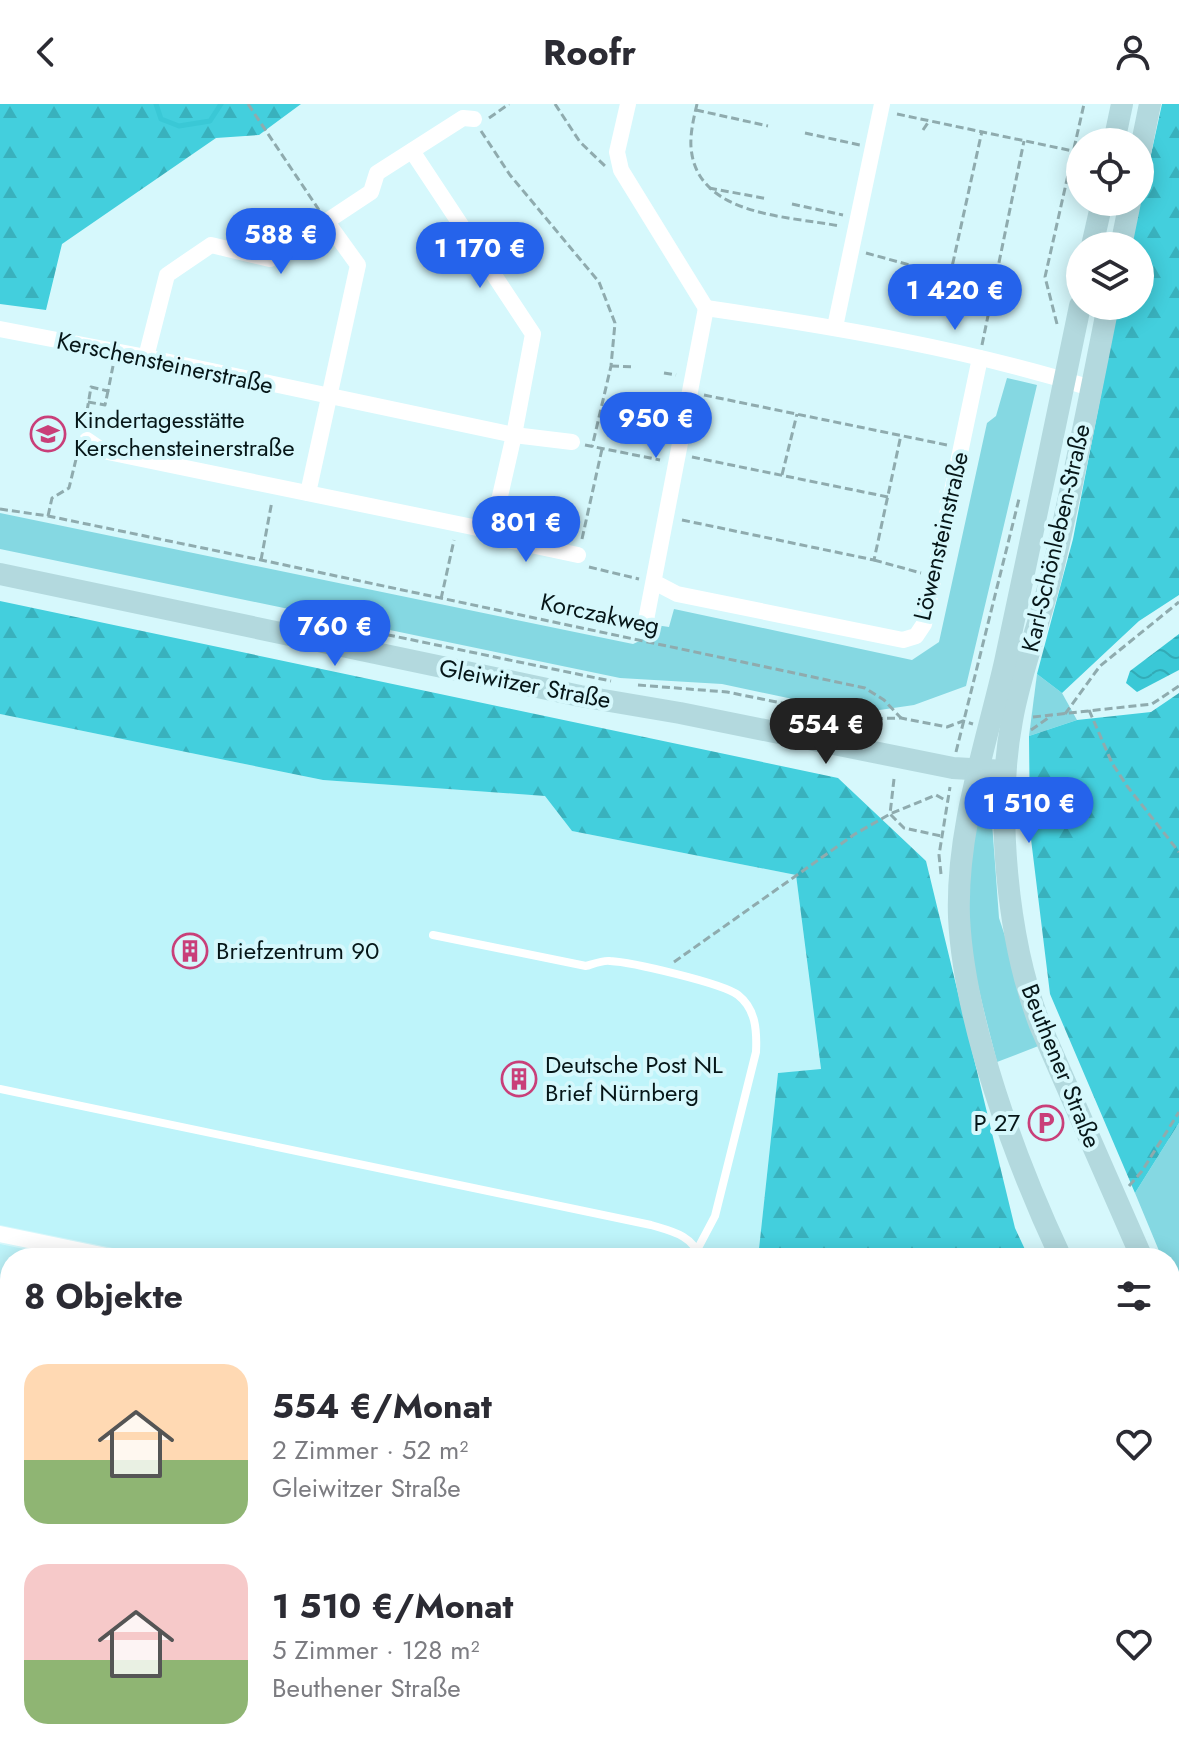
<!DOCTYPE html>
<html lang="de">
<head>
<meta charset="utf-8">
<style>
	body { margin:0; font-family:Jost,sans-serif; background:#f7f7f7; color:#2b2b33; height:100vh; display:flex; flex-direction:column; font-size:30px; white-space:nowrap }
	* { box-sizing:border-box; margin:0 }
	p { font-size:26px; color:#7c7c81 }
	.icon { flex:none; width:44px; height:44px; fill:none; stroke:currentColor; stroke-width:2; stroke-linecap:round; stroke-linejoin:round }
	.map { position:relative; flex:1; overflow:hidden }
	.sheet { position:absolute; left:0px; top:1144px; width:1180px; height:512px; display:flex; flex-direction:column; background:#fff; border-radius:32px 32px 0 0; box-shadow:0 4px 20px #0003 }
	.sheet>* { flex:none }
	.fabs { position:absolute; left:1066px; top:24px; display:grid; gap:16px }
	.fabs a { display:grid; place-items:center; width:88px; height:88px; border-radius:50%; background:#fff; box-shadow:0 4px 20px #0003; font-size:40px }
	.price { position:absolute; translate:-50% -68px; padding:0 18px; border-radius:28px; background:#2563eb; color:#fff; font-size:26px; line-height:52px; filter:drop-shadow(0 2px 4px #0008) }
	.price::after { content:''; position:absolute; left:50%; top:48px; width:24px; height:18px; margin-left:-12px; background:inherit; clip-path:polygon(0 0,100% 0,50% 100%) }
	.price.on { background:#222; color:#fff }
	ul { padding:0; list-style:none }
	li { display:flex; align-items:center; gap:24px; height:200px; padding:0 24px }
	li span { display:grid; place-items:center; flex:none; width:224px; height:160px; border-radius:24px; color:#555 }
	li>.icon { margin-inline-start:auto }
	span .icon { width:96px; height:96px; fill:#fffc; stroke-width:1 }
	li b { font-size:34px }
	h2 { display:flex; justify-content:space-between; align-items:center; height:96px; padding:0 24px; font-size:34px }
	header { display:flex; justify-content:space-between; align-items:center; height:104px; padding:0 24px; background:#fff; font-size:36px; font-weight:700 }
	.map>svg:first-child { display:block }
	.built { fill:#bef4fa }
	.green { fill:#85d8e2 }
	.forest { fill:url(#forest-firs) }
	.water { fill:url(#water-waves) }
	.lines { fill:none; stroke-linecap:round; stroke-linejoin:round }
	.stream { stroke:#3ac8d6; stroke-width:5 }
	.path { stroke:#8fabae; stroke-width:3; stroke-dasharray:8 4; stroke-linecap:butt }
	.service { stroke:#fff; stroke-width:8 }
	.minor { stroke:#fff; stroke-width:16 }
	.secondary { stroke:#b3d9de; stroke-width:22 }
	.labels { text-anchor:middle; stroke-width:8; stroke-linejoin:round; paint-order:stroke }
	.street-label { font-size:24px; fill:#061618; stroke:#d6f8fc }
	.poi-label { font-size:24px; fill:#061618; stroke:#d6f8fc; text-anchor:start }
</style>
</head>
<body>
<header><svg class="icon" aria-label="back" viewBox="0 0 24 24"><path d="M15 5l-7 7 7 7"/></svg>Roofr<svg class="icon" aria-label="person" viewBox="0 0 24 24"><circle cx="12" cy="8" r="4"/><path d="M4 21q1-7 8-7t8 7"/></svg></header>
<div class="map">
<svg width="1179" height="1656" viewBox="0 0 1179 1656">
	<defs>
		<pattern id="forest-firs" width="22" height="20" patternUnits="userSpaceOnUse" patternTransform="scale(2)"><rect width="22" height="20" fill="#43cfdd"/><path d="M5 1l3.5 6h-7zM16 11l3.5 6h-7z" fill="#39b1bd"/></pattern>
		<pattern id="water-waves" width="16" height="10" patternUnits="userSpaceOnUse" patternTransform="scale(2)"><rect width="16" height="10" fill="#3ac8d6"/><path d="M0 5q4-4 8 0t8 0" fill="none" stroke="#32abb7"/></pattern>
	</defs>
	<rect width="100%" height="100%" fill="#d6f8fc"/>
	<!-- built -->
	<g class="built">
		<polygon points="0,610 323,676 546,692 572,727 796,771 821,966 778,969 758,1154 162,1154 0,1121"/>
		<polygon points="0,1140 67,1154 10,1154 10,1646 1170,1646 1170,1402 1179,1414 1179,1656 0,1656"/>
	</g>
	<!-- green -->
	<g class="green">
		<polygon points="1007,274 1037,281 966,582 914,601 859,609 722,580 620,574 0,445 0,409 633,540 646,534 649,520 669,523 674,505 912,556 939,538 987,319 996,312"/>
		<polygon points="1037,570 1062,589 1077,616 1029,632"/>
		<path d="M978 705H991L999 814 1041 941 997 958C985 911 972 865 968 817 964 780 972 742 978 705Z"/>
		<polygon points="1179,1019 1179,1193 1170,1172 1170,1154 1162,1154 1135,1089"/>
	</g>
	<!-- forest -->
	<g class="forest">
		<polygon points="0,0 301,0 259,31 216,34 62,140 46,206 0,200"/>
		<polygon points="1162,0 1179,0 1179,491 1139,517 1062,589 1037,570 1073,435 1118,202 1140,202 1140,142 1131,142"/>
		<polygon points="0,497 838,674 926,757 1015,1124 1029,1154 758,1154 778,969 821,965 796,771 572,727 545,692 323,676 0,610"/>
		<polygon points="1179,589 1179,1019 1135,1089 1050,890 1030,727 1029,632 1077,616 1151,608"/>
	</g>
	<!-- water -->
	<polygon class="water" points="1179,530 1179,566 1137,588 1126,579 1130,567"/>
	<g class="lines">
		<!-- stream -->
		<polyline class="stream" points="156,0 161,15 179,22 210,17 221,0"/>
		<!-- path -->
		<g class="path">
			<polyline points="248,0 319,106"/>
			<polyline points="555,0 580,38 605,62"/>
			<path d="M697 0C694 13 690 29 691 43 696 112 787 112 840 122"/>
			<polyline points="696,6 768,22"/>
			<polyline points="897,10 1073,47"/>
			<polyline points="489,14 509,0"/>
			<polyline points="923,26 929,17"/>
			<polyline points="481,27 510,71 599,178 615,219 611,262 592,343"/>
			<polyline points="805,29 860,41"/>
			<polyline points="709,84 768,95"/>
			<polyline points="792,100 843,111"/>
			<polyline points="866,149 994,184"/>
			<polyline points="950,172 982,27"/>
			<polyline points="1057,220 1045,173 1084,0"/>
			<polyline points="982,241 1024,37"/>
			<polyline points="611,262 635,263"/>
			<polyline points="664,269 676,271"/>
			<polyline points="704,291 947,341"/>
			<polyline points="88,298 105,301 108,287"/>
			<polyline points="85,319 91,283 108,287 113,262"/>
			<polyline points="585,341 660,356"/>
			<polyline points="692,353 888,393"/>
			<polyline points="782,371 797,310"/>
			<polyline points="0,405 48,412 261,456 865,584 884,596 901,614"/>
			<polyline points="48,412 52,394 69,384 78,347"/>
			<polyline points="682,416 874,456 901,331"/>
			<polyline points="582,435 602,345"/>
			<polyline points="261,456 272,397"/>
			<polyline points="874,456 921,469"/>
			<polyline points="589,463 639,475"/>
			<polyline points="441,495 454,436"/>
			<polyline points="340,521 611,577"/>
			<polyline points="638,581 727,588 861,615 901,614 947,623 963,617 973,620"/>
			<polyline points="1089,606 1112,659 1127,682 1179,748"/>
			<polyline points="1065,610 1100,562 1179,498"/>
			<polyline points="1033,613 1152,600 1179,582"/>
			<polyline points="1031,626 1051,612"/>
			<polyline points="956,648 1019,395"/>
			<polyline points="894,675 890,710 904,724 941,732"/>
			<polyline points="941,770 939,751 950,683"/>
			<polyline points="674,858 855,730 890,710 936,691 947,697"/>
			<polyline points="1129,1082 1142,1067 1179,1008"/>
			<polyline points="1177,1199 1175,1191 1179,1185"/>
			<polyline points="333,1654 344,1656"/>
		</g>
		<!-- service -->
		<g class="service">
			<path d="M433 831 586 862C593 860 603 856 610 857 631 858 722 879 738 891 756 905 757 927 756 948L715 1112 697 1146"/>
			<path d="M0 985 651 1121C671 1127 693 1131 700 1154"/>
		</g>
		<!-- minor -->
		<g class="minor">
			<polyline points="628,0 617,48 621,66 706,204"/>
			<path d="M706 204C836 223 966 245 1091 284"/>
			<polyline points="835,223 882,0"/>
			<polyline points="0,225 146,253 514,331 572,338"/>
			<polyline points="146,253 167,171 211,141 270,155 371,88 377,69 463,14 474,15"/>
			<polyline points="87,336 103,347 492,427 514,331 533,230 412,47"/>
			<polyline points="308,389 358,161 327,118"/>
			<polyline points="492,427 503,435 578,451"/>
			<polyline points="654,478 677,490 903,536 916,532 924,520 980,254"/>
			<polyline points="646,516 706,204"/>
			<polyline points="0,1130 116,1154"/>
			<polyline points="9,1528 3,1588 10,1603"/>
			<polyline points="166,1646 221,1656"/>
		</g>
		<!-- secondary -->
		<g class="secondary">
			<polyline points="1114,38 1122,0"/>
			<polyline points="1140,49 1150,0"/>
			<polyline points="1092,142 1102,98"/>
			<polyline points="1121,142 1130,98"/>
			<path d="M1108 202C1090 291 1073 381 1052 469 1040 518 1021 566 1012 616 995 707 1007 835 1040 921L1142 1154"/>
			<polyline points="0,470 580,592 680,609 953,664 1005,667"/>
			<path d="M1061 1154C1016 1058 964 919 959 813 956 726 986 641 1005 558 1031 439 1055 321 1080 202"/>
			<polyline points="1170,1214 1179,1232"/>
			<polyline points="1170,1352 1179,1366"/>
		</g>
	</g>
	<!-- icons -->
	<defs>
		<g id="school-ring" transform="scale(1.8)"><circle r="9.5" fill="#d6f8fc" stroke="#c93f79" stroke-width="1.5"/><path d="M0-5L7-2L0 1L-7-2ZM-4 1L0 2.5L4 1V4Q0 6-4 4Z" fill="#c93f79"/></g>
		<g id="building-ring" transform="scale(1.8)"><circle r="9.5" fill="#d6f8fc" stroke="#c93f79" stroke-width="1.5"/><path d="M-4-6H4V6H1V3H-1V6H-4ZM-2.5-4.3h1.7v1.8h-1.7ZM.8-4.3h1.7v1.8H.8ZM-2.5-1h1.7V.8h-1.7ZM.8-1h1.7V.8H.8Z" fill="#c93f79"/></g>
		<g id="parking-ring" transform="scale(1.8)"><circle r="9.5" fill="#d6f8fc" stroke="#c93f79" stroke-width="1.5"/><path d="M-3.5-5.5H1a3.5 3.5 0 0 1 0 7H-1V5.5H-3.5ZM-1-3.4V-.6H.8a1.4 1.4 0 0 0 0-2.8Z" fill="#c93f79"/></g>
	</defs>
	<g fill-rule="evenodd">
		<use href="#school-ring" x="48" y="330"/>
		<use href="#building-ring" x="190" y="847"/>
		<use href="#building-ring" x="519" y="975"/>
		<use href="#parking-ring" x="1046" y="1019"/>
	</g>
	<g class="labels">
		<!-- street labels -->
		<g class="street-label">
			<text transform="translate(165 259) rotate(12)" y="8">Kerschensteinerstraße</text>
			<text transform="translate(941 432) rotate(-77)" y="8">Löwensteinstraße</text>
			<text transform="translate(1056 434) rotate(-77)" y="8">Karl-Schönleben-Straße</text>
			<text transform="translate(600 510) rotate(12)" y="8">Korczakweg</text>
			<text transform="translate(525 580) rotate(11)" y="8">Gleiwitzer Straße</text>
			<text transform="translate(1061 962) rotate(68)" y="8">Beuthener Straße</text>
		</g>
		<!-- poi labels -->
		<g class="poi-label">
			<text x="74" y="324">Kindertagesstätte<tspan x="74" dy="28">Kerschensteinerstraße</tspan></text>
			<text x="216" y="855">Briefzentrum 90</text>
			<text x="545" y="969">Deutsche Post NL<tspan x="545" dy="28">Brief Nürnberg</tspan></text>
			<text x="1020" y="1027" text-anchor="end">P 27</text>
		</g>
	</g>
</svg>
<div class="fabs">
<a><svg class="icon" aria-label="locate" viewBox="0 0 24 24"><circle cx="12" cy="12" r="6"/><path d="M12 2v4M12 18v4M2 12h4M18 12h4"/></svg></a>
<a><svg class="icon" aria-label="layers" viewBox="0 0 24 24"><path d="M12 4l9 5-9 5-9-5zM3 14l9 5 9-5"/></svg></a>
</div>
<b class="price" style="left:281px;top:172px">588 €</b>
<b class="price" style="left:480px;top:186px">1 170 €</b>
<b class="price" style="left:955px;top:228px">1 420 €</b>
<b class="price" style="left:656px;top:356px">950 €</b>
<b class="price" style="left:526px;top:460px">801 €</b>
<b class="price" style="left:335px;top:564px">760 €</b>
<b class="price on" style="left:826px;top:662px">554 €</b>
<b class="price" style="left:1029px;top:741px">1 510 €</b>
<section class="sheet">
<h2>8 Objekte<svg class="icon" aria-label="filters" viewBox="0 0 24 24"><path d="M4 7h16M4 17h16"/><circle cx="9" cy="7" r="2"/><circle cx="15" cy="17" r="2"/></svg></h2>
<ul>
<li><span style="background:linear-gradient(#ffd9b3 60%,#8fb573 0)"><svg class="icon" aria-label="home" viewBox="0 0 24 24"><path d="M3 11l9-7 9 7M6 9v11h12V9"/></svg></span><div><b>554 €/Monat</b><p>2 Zimmer · 52 m²</p><p>Gleiwitzer Straße</p></div><svg class="icon" aria-label="heart" viewBox="0 0 24 24"><path d="M12 20l-8-8c-3-5 5-10 8-4 3-6 11-1 8 4z"/></svg></li>
<li><span style="background:linear-gradient(#f6c9c9 60%,#8fb573 0)"><svg class="icon" aria-label="home" viewBox="0 0 24 24"><path d="M3 11l9-7 9 7M6 9v11h12V9"/></svg></span><div><b>1 510 €/Monat</b><p>5 Zimmer · 128 m²</p><p>Beuthener Straße</p></div><svg class="icon" aria-label="heart" viewBox="0 0 24 24"><path d="M12 20l-8-8c-3-5 5-10 8-4 3-6 11-1 8 4z"/></svg></li>
</ul>
</section>
</div>
</body>
</html>
